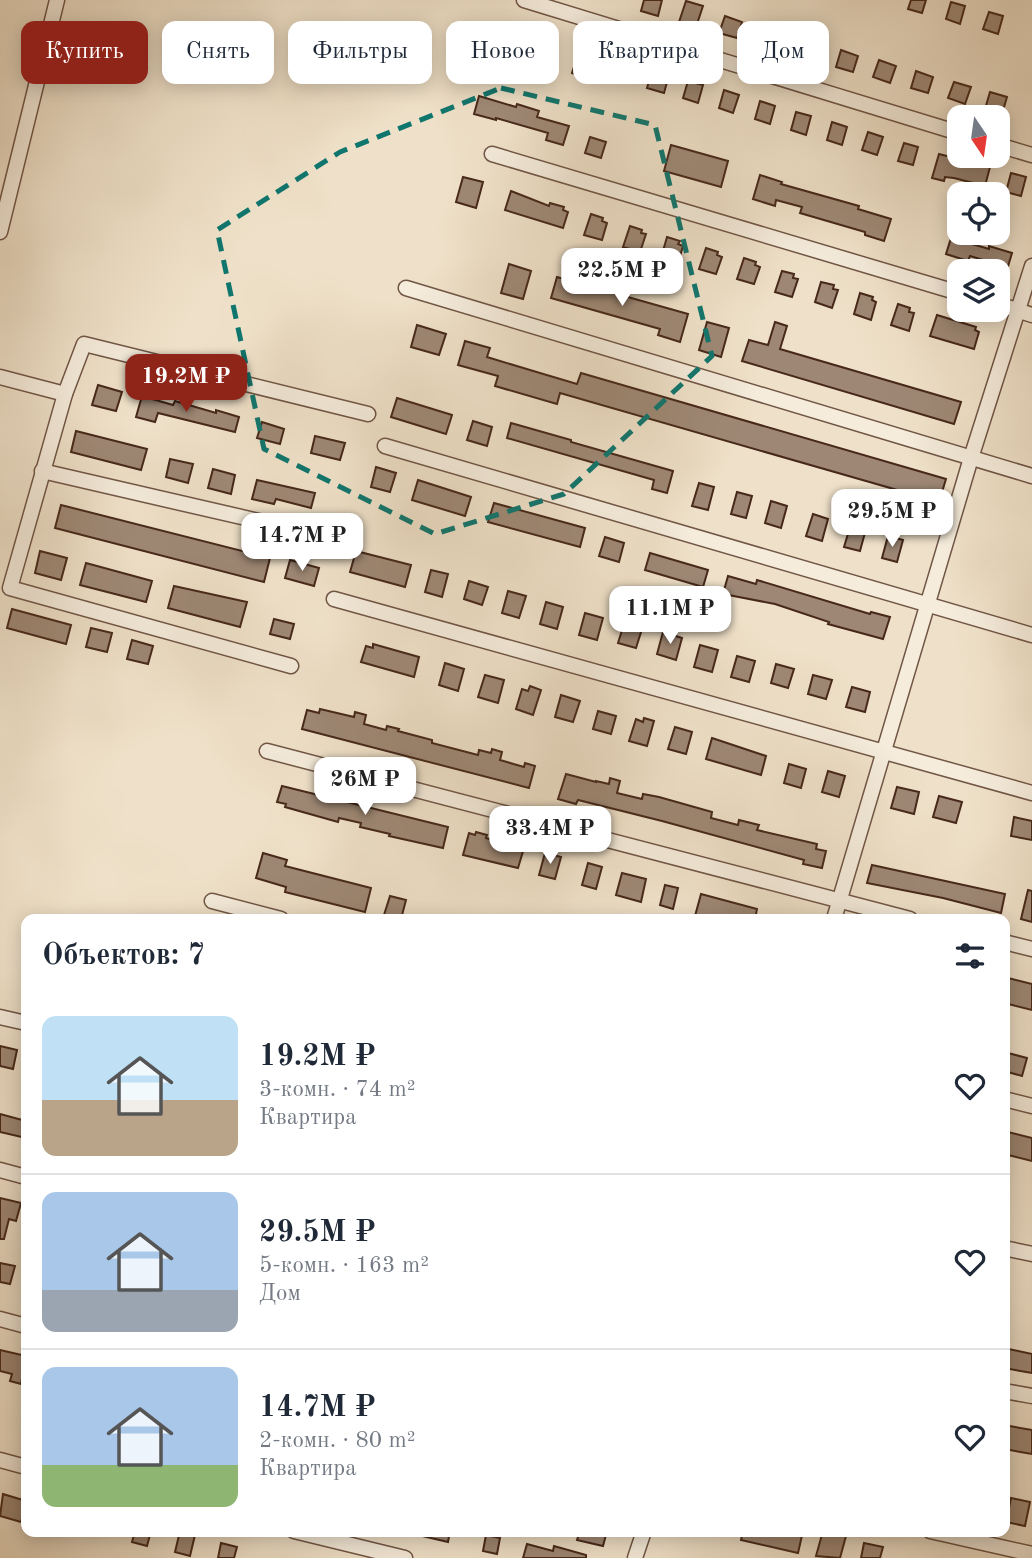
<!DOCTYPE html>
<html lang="ru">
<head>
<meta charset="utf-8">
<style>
	body { margin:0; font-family:"Old Standard TT",serif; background:#f6f6f7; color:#1f2937; height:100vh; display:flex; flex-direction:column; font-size:26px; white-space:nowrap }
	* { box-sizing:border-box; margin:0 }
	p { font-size:23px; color:#747a83 }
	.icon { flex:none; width:38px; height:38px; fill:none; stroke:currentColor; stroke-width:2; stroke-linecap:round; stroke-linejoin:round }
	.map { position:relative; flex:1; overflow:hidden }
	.panel { position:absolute; left:21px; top:914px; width:989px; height:623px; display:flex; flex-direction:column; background:#fff; border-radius:14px; box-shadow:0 4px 18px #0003 }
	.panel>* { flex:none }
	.banner { position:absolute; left:21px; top:21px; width:990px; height:63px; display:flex; gap:14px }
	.needle { width:46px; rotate:167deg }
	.fabs { position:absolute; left:947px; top:105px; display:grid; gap:14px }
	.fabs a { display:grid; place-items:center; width:63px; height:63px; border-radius:14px; background:#fff; box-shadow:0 4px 18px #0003; font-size:35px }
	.price { position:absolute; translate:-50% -60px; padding:0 16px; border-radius:14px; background:#fff; color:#222; font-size:23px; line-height:46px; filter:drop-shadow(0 2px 4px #0008) }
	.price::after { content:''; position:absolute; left:50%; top:42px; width:21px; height:16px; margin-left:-10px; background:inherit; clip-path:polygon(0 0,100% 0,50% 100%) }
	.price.on { background:#8f2418; color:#fff }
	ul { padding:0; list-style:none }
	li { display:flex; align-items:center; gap:21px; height:175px; padding:0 21px }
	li+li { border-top:2px solid #e0e1e3 }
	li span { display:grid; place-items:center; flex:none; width:196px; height:140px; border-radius:14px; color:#555 }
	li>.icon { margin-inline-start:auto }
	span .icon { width:84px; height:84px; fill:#fffc; stroke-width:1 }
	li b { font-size:30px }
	h2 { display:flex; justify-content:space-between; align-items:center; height:84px; padding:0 21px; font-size:30px }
	.pill { padding:0 24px; border-radius:14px; background:#fff; box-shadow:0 4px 18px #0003; font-size:24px; line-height:63px }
	.pill.on { background:#8f2418; color:#fff }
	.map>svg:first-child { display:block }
	.building { fill:#9e8875; stroke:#47281a; stroke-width:2 }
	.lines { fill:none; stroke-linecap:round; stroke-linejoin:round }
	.minor-casing { stroke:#715646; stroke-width:17 }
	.minor { stroke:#f5ecdc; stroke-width:14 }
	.marked { fill:none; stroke:#0f766e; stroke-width:5; stroke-dasharray:14 9; stroke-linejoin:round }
</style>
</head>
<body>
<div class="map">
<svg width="1032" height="1558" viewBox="0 0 1032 1558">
	<rect width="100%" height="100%" fill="#efe1c9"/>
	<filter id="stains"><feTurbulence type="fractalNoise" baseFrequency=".00286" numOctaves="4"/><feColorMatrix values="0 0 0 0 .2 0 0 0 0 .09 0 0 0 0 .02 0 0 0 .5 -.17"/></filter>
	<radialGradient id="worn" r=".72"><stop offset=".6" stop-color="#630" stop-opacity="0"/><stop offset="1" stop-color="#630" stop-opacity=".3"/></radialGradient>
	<!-- building -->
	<g class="building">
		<polygon points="644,0 662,0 658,16 641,11"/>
		<polygon points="911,0 926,0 922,13 908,9"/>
		<polygon points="686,1 703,6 696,27 679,22"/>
		<polygon points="951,2 965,6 960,24 946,19"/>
		<polygon points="989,12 1003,16 998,34 983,29"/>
		<polygon points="725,16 742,22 737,38 719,33"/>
		<polygon points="764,26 780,31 774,49 758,44"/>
		<polygon points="507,27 521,32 515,49 502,45"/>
		<polygon points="544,38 558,43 553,60 538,56"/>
		<polygon points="803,39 820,44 814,61 797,55"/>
		<polygon points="580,48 593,52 586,77 572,73"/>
		<polygon points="841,50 858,56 853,72 836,67"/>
		<polygon points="615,58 632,63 626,81 609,76"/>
		<polygon points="879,60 896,66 890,83 873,77"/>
		<polygon points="652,70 669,75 664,93 647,88"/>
		<polygon points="916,71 933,77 928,93 911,88"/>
		<polygon points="688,81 703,85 698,103 683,98"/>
		<polygon points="954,82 971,87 965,104 948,98"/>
		<polygon points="724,90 739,95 733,113 719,108"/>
		<polygon points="990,92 1007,97 1002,114 985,109"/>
		<polygon points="479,96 516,107 517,104 539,111 537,117 569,126 563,145 546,140 548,133 496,118 496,120 474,114"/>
		<polygon points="760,101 775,106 770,124 755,119"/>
		<polygon points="796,112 811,116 806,135 791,130"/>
		<polygon points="832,122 847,127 842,145 827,140"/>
		<polygon points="868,132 883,137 877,155 862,150"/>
		<polygon points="590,137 606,142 601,158 585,153"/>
		<polygon points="904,143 918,147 913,165 898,161"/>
		<polygon points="671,145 728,161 721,187 664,171"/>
		<polygon points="939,154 990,167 985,186 954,178 945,177 944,181 932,178"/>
		<polygon points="1011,173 1026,177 1021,196 1006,192"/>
		<polygon points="760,175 782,182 781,184 859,206 858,209 891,219 884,241 865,235 865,232 800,213 802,207 776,200 775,206 753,199"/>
		<polygon points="463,177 483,182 476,208 456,202"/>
		<polygon points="511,191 549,206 550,203 564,207 563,210 568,212 563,228 505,210"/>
		<polygon points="591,214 603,218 602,221 607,223 602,240 584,235"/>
		<polygon points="630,226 642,230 641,233 646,234 640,252 623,247"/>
		<polygon points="667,237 680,241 678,244 683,246 678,263 661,258"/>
		<polygon points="951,238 989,249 989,246 1012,253 1006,273 992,269 993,263 970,256 968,261 946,254"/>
		<polygon points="706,248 718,252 717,255 722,257 716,274 699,269"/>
		<polygon points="744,258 756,262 755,265 760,267 754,284 737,279"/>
		<polygon points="509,264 531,271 523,299 501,293"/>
		<polygon points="782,271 794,274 793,278 798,279 792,297 775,292"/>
		<polygon points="557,277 688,314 680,342 658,335 660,329 551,298"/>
		<polygon points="821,282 834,285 833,289 838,290 832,308 815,302"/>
		<polygon points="860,293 873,297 872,300 876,302 871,320 854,314"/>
		<polygon points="898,304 910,308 909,312 914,313 909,331 891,325"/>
		<polygon points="937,315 976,327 975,330 979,332 974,349 930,336"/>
		<polygon points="707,322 729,328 721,357 699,350"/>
		<polygon points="775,322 787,326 780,349 961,402 954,424 742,361 749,340 768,345"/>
		<polygon points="417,325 446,334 439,355 411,347"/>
		<polygon points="465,341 490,348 487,357 540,373 577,384 581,373 946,479 939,502 560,393 557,404 495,386 498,376 458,365"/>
		<polygon points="98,385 122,392 116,411 92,405"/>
		<polygon points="142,396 173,405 175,401 216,413 216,410 239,417 235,432 158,413 155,422 136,417"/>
		<polygon points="397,398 452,415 446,434 391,417"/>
		<polygon points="473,421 492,427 487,446 467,440"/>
		<polygon points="262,422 284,429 280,444 257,438"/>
		<polygon points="511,423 571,440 571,442 673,471 667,493 652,489 654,480 507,438"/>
		<polygon points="76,431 147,449 141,470 71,452"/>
		<polygon points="315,436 345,443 340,460 311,453"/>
		<polygon points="170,459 193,464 188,483 166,477"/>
		<polygon points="376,467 396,473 390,492 371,487"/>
		<polygon points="213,469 235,475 231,494 208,488"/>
		<polygon points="257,480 315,493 311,508 276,499 274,504 252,499"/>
		<polygon points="418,480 471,497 465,516 412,500"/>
		<polygon points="699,483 714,487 708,510 692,506"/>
		<polygon points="737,492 752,496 746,518 731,514"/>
		<polygon points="771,501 787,506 781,528 765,523"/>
		<polygon points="494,503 585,528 580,547 488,522"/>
		<polygon points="61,505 270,558 264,582 55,528"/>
		<polygon points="813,514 828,519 822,541 806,536"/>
		<polygon points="851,524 866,529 860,551 844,547"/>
		<polygon points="888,536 903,540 897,562 882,558"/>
		<polygon points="605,537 624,543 619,562 599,556"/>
		<polygon points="40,551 67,558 61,580 35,573"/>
		<polygon points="356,551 411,565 405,587 350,572"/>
		<polygon points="650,553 708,570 703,587 645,570"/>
		<polygon points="290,560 319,568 314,586 285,578"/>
		<polygon points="86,563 152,581 146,602 80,585"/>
		<polygon points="431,570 448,574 442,597 425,592"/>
		<polygon points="728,576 756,584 757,580 870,614 871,612 890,617 883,639 828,624 829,622 775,604 723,594"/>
		<polygon points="469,581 488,587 482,605 464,599"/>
		<polygon points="174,586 247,602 240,627 168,608"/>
		<polygon points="508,591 526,596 519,618 502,613"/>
		<polygon points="546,602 563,607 557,629 540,624"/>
		<polygon points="12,609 71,625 66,644 7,628"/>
		<polygon points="585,613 603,618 597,640 579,635"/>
		<polygon points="274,619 294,624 290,639 270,634"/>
		<polygon points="624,624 642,629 636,648 618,643"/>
		<polygon points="91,628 112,633 107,652 86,647"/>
		<polygon points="663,632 682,638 676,660 657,654"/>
		<polygon points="132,640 153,646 148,664 127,659"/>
		<polygon points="373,644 419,657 414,677 361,662 366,646 373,648"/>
		<polygon points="700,645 718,650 712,672 694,667"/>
		<polygon points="737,656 755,661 749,682 731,677"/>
		<polygon points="445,663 464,669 458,691 439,685"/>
		<polygon points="776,664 794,669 788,688 771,683"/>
		<polygon points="485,675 504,680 498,703 478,697"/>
		<polygon points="813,675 832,680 826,699 808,694"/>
		<polygon points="530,686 541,690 533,715 516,709 522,689 528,691"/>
		<polygon points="852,687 870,692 865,712 846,707"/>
		<polygon points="561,695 580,701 573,722 555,717"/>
		<polygon points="320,709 354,717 355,712 366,715 364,724 386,730 387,726 399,729 398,731 432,740 432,743 478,755 479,750 491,753 492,749 502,752 500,760 524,767 525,763 535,766 529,788 302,729 307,710 319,713"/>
		<polygon points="598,711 616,716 611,734 593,729"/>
		<polygon points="644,718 654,721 647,746 629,741 636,719 643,722"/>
		<polygon points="675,727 692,732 686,754 668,749"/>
		<polygon points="712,738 766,756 761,775 706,759"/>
		<polygon points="789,764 806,769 801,788 784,783"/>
		<polygon points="828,771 845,776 839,797 822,792"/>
		<polygon points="566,774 596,782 596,781 609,784 610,778 620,781 617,793 642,799 643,794 659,797 712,812 711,818 738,825 739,820 759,825 757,830 817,844 816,849 826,851 822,868 803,864 804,860 662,821 578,800 576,804 558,799"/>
		<polygon points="282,786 448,827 443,848 389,836 390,834 360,827 361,823 339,818 338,822 285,807 286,804 277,802"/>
		<polygon points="897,787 919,792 914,814 891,808"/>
		<polygon points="939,796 962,802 956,823 933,817"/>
		<polygon points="1014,817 1032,821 1032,840 1011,836"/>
		<polygon points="476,832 487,835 486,838 493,840 524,848 518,868 463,855 469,833 475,835"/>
		<polygon points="263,853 287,860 285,866 371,888 365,912 285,892 286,887 256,878"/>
		<polygon points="545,853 561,857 555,879 539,875"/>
		<polygon points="588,863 602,867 596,889 582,885"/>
		<polygon points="872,865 1005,894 1001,913 943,898 867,883"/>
		<polygon points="622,873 646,879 641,902 616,895"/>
		<polygon points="665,885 678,888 673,909 660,905"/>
		<polygon points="1028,890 1032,891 1032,922 1021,919"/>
		<polygon points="701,894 757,909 755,919 706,919 695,916"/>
		<polygon points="390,896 406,900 401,919 384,915"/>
		<polygon points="1004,977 1032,984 1032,1010 1004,1003"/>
		<polygon points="0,1046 17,1050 13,1069 0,1066"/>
		<polygon points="1004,1052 1027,1058 1022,1076 1004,1071"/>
		<polygon points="0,1114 26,1121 26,1138 0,1132"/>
		<polygon points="1004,1131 1032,1138 1032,1161 1004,1154"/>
		<polygon points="0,1198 21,1203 16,1221 9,1219 4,1239 0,1239"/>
		<polygon points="0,1263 15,1266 10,1284 0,1282"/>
		<polygon points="1004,1348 1032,1354 1032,1373 1004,1368"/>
		<polygon points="0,1350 26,1356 21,1384 10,1381 12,1374 0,1371"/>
		<polygon points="1004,1425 1032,1430 1032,1454 1004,1449"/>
		<polygon points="3,1494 26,1501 21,1522 0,1516"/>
		<polygon points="1011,1498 1030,1502 1025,1526 1006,1522"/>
		<polygon points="135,1531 151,1531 147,1546 132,1542"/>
		<polygon points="180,1531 195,1535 190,1556 175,1552"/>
		<polygon points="419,1531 450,1531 448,1542 418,1535"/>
		<polygon points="580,1531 607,1531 603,1546 577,1540"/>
		<polygon points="743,1531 803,1531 798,1553 741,1540"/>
		<polygon points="823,1531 846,1536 840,1558 816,1556"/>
		<polygon points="486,1535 500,1538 497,1554 483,1551"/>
		<polygon points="221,1543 237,1547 234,1558 218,1558"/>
		<polygon points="864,1543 883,1547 880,1558 861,1558"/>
		<polygon points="527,1544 553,1551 554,1546 586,1555 586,1558 523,1558"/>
	</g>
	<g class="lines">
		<!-- minor casing -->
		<g class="minor-casing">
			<g id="minor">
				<polyline points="524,0 959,133"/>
				<polyline points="998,145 1032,155"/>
				<polyline points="492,154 959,293"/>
				<polyline points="0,232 57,0"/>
				<polyline points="406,288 1032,476"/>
				<polyline points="998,304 1032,315"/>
				<polyline points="0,377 65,394"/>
				<polyline points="385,446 1032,635"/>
				<polyline points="42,471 328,537"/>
				<polyline points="334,599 1032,793"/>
				<polyline points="291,666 10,588 65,394 84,344 368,414"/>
				<polyline points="267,751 910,919"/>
				<polyline points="212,901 281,919"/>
				<polyline points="834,919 971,458 1032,266"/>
				<polyline points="1004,942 1032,949"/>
				<polyline points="0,1017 26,1023"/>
				<polyline points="1004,1099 1032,1106"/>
				<polyline points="0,1170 26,1177"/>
				<polyline points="1004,1248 1032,1254"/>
				<polyline points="0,1319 26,1326"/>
				<polyline points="1004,1391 1032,1396"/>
				<polyline points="0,1460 26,1467"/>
				<polyline points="294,1531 405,1558"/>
				<polyline points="930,1531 1032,1554"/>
				<polyline points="635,1558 644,1531"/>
			</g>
		</g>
		<!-- minor -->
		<use href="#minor" class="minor"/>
	</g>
	<!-- marked area -->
	<path class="marked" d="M501 88 655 125 712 356 564 494 435 534 264 449 217 230 340 152Z"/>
	<rect width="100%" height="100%" filter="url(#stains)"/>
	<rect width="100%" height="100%" fill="url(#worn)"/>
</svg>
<div class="fabs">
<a><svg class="needle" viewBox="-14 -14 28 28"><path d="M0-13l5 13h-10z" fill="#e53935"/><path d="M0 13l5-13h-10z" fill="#747a83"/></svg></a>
<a><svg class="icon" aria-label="locate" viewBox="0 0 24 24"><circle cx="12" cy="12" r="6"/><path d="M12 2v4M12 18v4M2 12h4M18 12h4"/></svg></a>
<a><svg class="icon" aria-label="layers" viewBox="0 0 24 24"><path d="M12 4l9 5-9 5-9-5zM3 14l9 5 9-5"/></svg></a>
</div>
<b class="price" style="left:622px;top:308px">22.5M ₽</b>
<b class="price on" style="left:186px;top:414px">19.2M ₽</b>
<b class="price" style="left:892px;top:549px">29.5M ₽</b>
<b class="price" style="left:302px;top:573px">14.7M ₽</b>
<b class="price" style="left:670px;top:646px">11.1M ₽</b>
<b class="price" style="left:365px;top:817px">26M ₽</b>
<b class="price" style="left:550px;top:866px">33.4M ₽</b>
<div class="banner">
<a class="pill on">Купить</a>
<a class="pill">Снять</a>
<a class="pill">Фильтры</a>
<a class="pill">Новое</a>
<a class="pill">Квартира</a>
<a class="pill">Дом</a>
</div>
<section class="panel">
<h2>Объектов: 7<svg class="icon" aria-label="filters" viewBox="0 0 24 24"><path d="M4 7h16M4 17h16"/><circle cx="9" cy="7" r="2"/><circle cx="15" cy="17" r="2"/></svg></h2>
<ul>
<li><span style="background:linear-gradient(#bfe0f5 60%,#b9a48a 0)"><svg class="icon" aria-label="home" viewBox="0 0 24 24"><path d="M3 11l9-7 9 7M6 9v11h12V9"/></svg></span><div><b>19.2M ₽</b><p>3-комн. · 74 m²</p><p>Квартира</p></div><svg class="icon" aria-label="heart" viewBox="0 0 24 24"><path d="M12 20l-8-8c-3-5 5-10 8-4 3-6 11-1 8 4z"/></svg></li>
<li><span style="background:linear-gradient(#a9c7e8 70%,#9aa5b1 0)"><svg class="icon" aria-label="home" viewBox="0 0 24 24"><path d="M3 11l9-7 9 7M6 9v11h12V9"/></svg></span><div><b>29.5M ₽</b><p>5-комн. · 163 m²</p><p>Дом</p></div><svg class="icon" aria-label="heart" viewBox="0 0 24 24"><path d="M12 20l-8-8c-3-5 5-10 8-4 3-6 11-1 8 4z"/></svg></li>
<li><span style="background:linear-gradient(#a9c7e8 70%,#8fb573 0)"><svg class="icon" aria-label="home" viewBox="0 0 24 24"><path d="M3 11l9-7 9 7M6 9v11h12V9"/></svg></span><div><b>14.7M ₽</b><p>2-комн. · 80 m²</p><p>Квартира</p></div><svg class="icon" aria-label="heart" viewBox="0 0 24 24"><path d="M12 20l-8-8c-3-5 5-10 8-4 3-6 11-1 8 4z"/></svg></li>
</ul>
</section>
</div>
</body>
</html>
